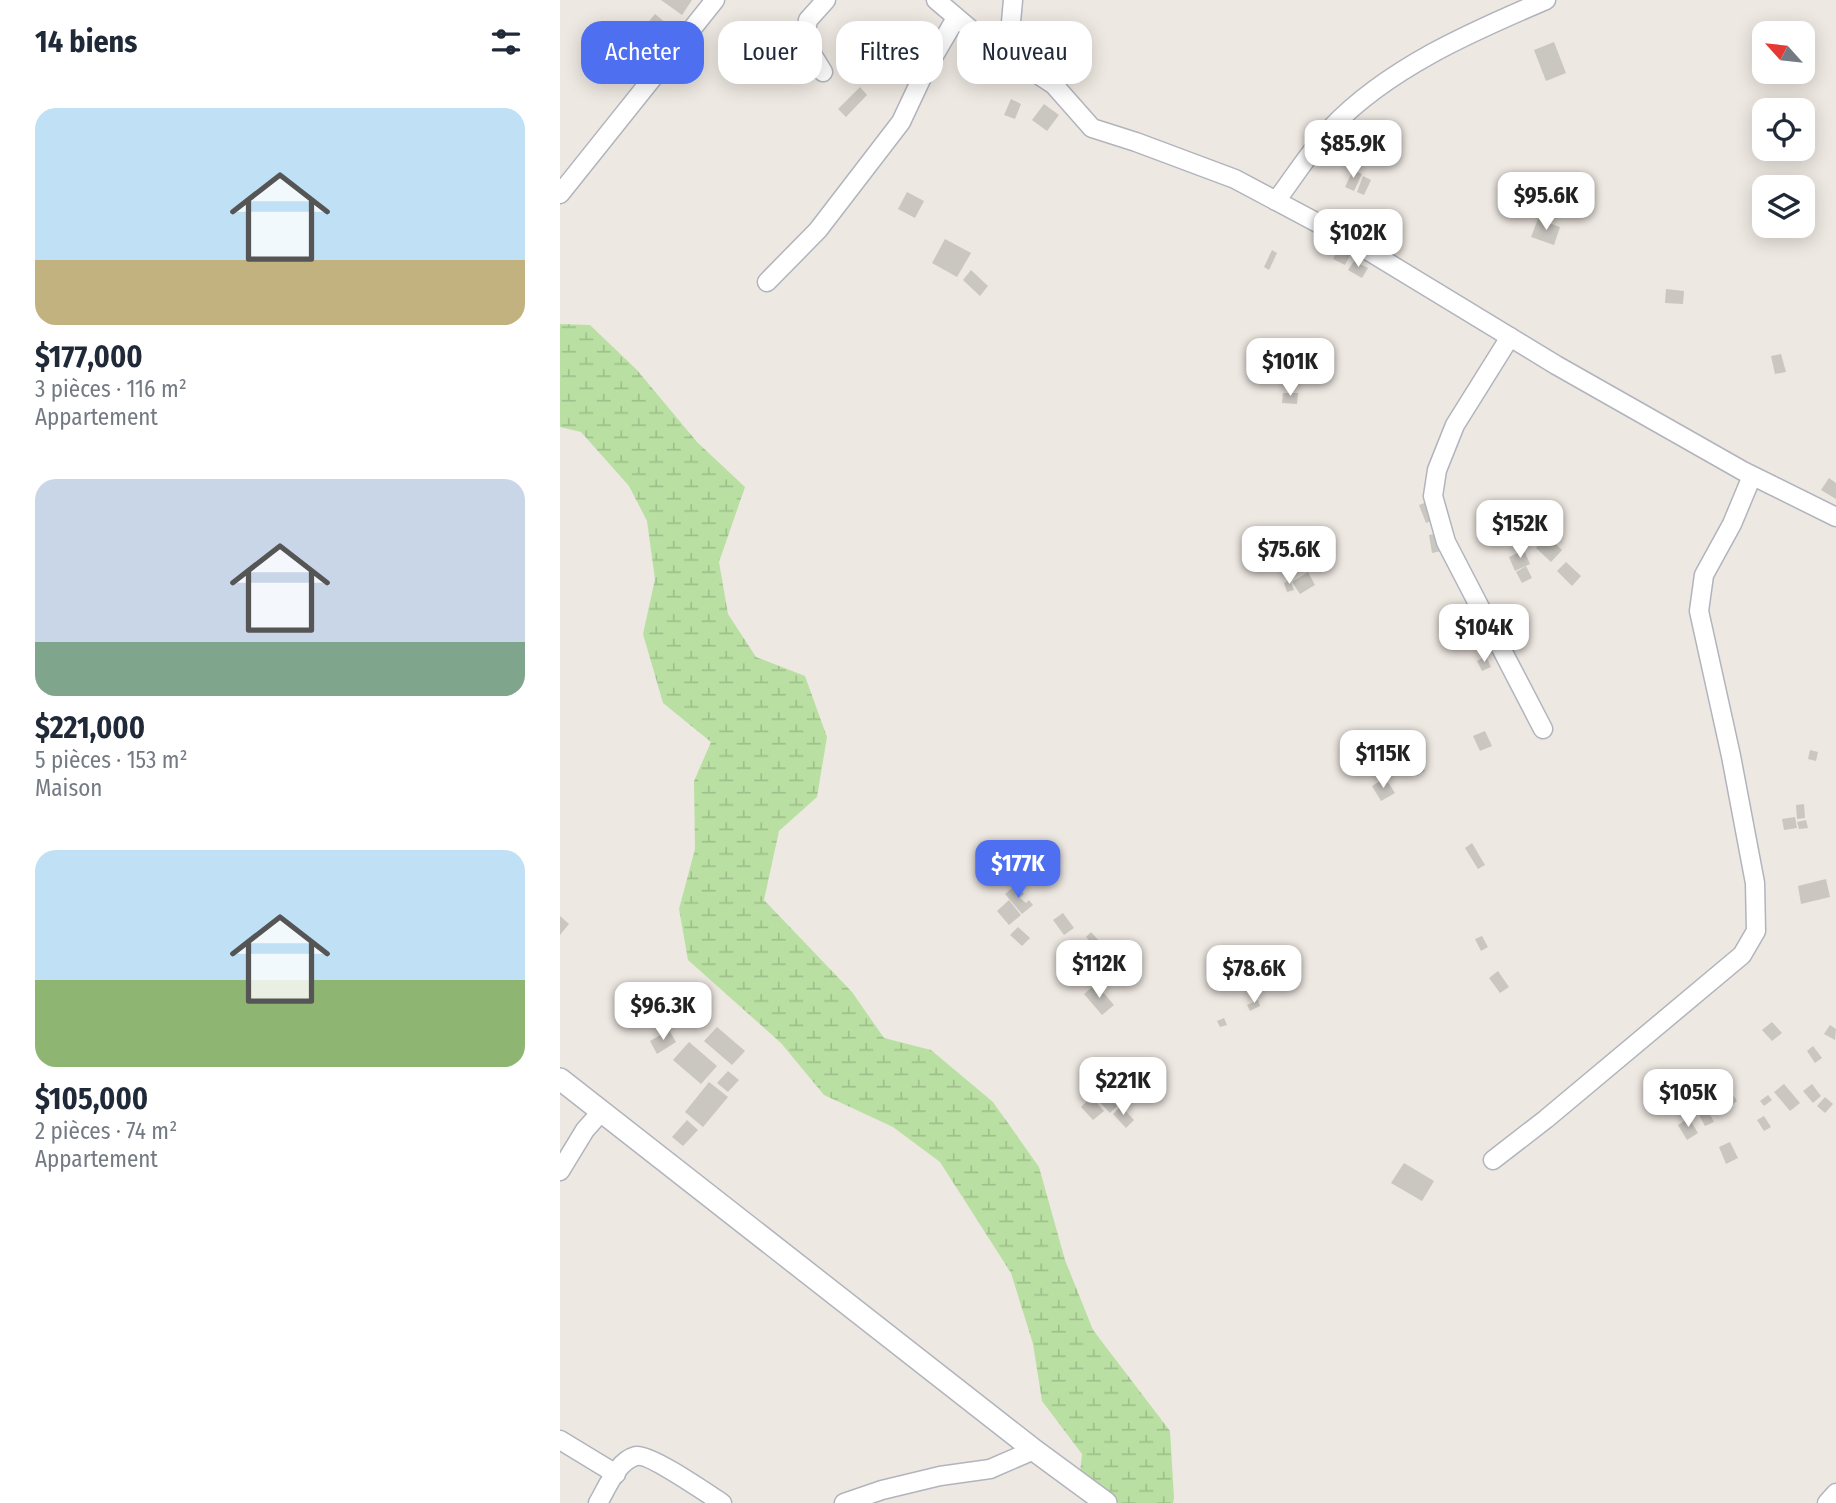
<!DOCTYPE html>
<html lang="fr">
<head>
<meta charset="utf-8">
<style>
	body { margin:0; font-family:"Fira Sans Condensed",sans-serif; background:#f2f2f3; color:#1f2937; height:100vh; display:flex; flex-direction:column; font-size:26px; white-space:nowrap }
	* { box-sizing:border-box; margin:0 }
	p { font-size:23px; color:#747a83 }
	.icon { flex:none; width:38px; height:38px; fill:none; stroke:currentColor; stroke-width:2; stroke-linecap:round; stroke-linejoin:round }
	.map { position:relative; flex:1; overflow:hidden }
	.details { display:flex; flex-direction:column; background:#fff; width:560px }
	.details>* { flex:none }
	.banner { position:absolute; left:21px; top:21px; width:665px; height:63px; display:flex; gap:14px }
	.needle { width:46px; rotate:297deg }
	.controls { position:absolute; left:1192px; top:21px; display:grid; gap:14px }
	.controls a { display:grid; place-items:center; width:63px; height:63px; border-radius:14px; background:#fff; box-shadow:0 4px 18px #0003; font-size:35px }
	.price { position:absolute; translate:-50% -60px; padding:0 16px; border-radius:14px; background:#fff; color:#222; font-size:23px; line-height:46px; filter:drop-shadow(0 2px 4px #0008) }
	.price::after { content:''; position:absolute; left:50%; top:42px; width:21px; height:16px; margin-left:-10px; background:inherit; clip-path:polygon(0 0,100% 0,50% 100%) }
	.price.on { background:#4e6fef; color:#fff }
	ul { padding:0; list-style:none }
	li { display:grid; align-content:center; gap:14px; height:371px; padding:0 35px }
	li span { display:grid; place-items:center; height:217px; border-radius:21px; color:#555 }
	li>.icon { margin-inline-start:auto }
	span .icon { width:126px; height:126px; fill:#fffc; stroke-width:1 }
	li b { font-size:30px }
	h2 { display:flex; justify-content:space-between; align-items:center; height:84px; padding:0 35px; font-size:30px }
	.chip { padding:0 24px; border-radius:21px; background:#fff; box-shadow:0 4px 18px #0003; font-size:24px; line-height:63px }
	.chip.on { background:#4e6fef; color:#fff }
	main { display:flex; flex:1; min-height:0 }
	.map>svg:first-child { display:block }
	.wetland { fill:url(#wetland-marsh) }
	.building { fill:#cac6c0 }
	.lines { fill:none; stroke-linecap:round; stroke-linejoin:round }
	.minor-casing { stroke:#b2b4bd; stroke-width:21 }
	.tertiary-casing { stroke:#b2b4bd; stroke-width:24 }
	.minor { stroke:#fff; stroke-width:18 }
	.tertiary { stroke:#fff; stroke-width:21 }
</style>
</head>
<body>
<main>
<section class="details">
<h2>14 biens<svg class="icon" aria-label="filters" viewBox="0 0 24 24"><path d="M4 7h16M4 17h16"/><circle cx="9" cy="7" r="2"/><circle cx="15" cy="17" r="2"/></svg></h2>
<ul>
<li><span style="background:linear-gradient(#bfe0f5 70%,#c2b280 0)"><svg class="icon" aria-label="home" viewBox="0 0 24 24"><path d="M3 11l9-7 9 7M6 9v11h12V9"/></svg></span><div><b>$177,000</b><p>3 pièces · 116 m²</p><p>Appartement</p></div></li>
<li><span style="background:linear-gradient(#c9d6e8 75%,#7fa58c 0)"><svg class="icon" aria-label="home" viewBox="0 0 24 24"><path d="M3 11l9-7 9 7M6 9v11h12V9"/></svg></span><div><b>$221,000</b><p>5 pièces · 153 m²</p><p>Maison</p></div></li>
<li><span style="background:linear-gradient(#bfe0f5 60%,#8fb573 0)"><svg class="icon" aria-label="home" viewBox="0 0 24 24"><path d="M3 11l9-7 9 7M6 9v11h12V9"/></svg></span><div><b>$105,000</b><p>2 pièces · 74 m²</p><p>Appartement</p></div></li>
</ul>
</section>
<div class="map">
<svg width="1276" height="1503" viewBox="0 0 1276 1503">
	<defs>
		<pattern id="wetland-marsh" width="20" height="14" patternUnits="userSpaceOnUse" patternTransform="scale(1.75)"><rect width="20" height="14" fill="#b9e0a2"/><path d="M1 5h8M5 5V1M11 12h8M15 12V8" fill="none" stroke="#9fc08c"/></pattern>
	</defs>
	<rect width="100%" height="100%" fill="#eee8e2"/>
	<!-- wetland -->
	<polygon class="wetland" points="0,324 30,325 77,370 137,442 185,487 159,562 168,614 196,657 245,676 267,737 257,797 219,831 204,900 292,992 324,1038 371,1050 433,1102 479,1167 505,1260 533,1330 610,1431 614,1498 613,1503 546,1503 519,1482 522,1454 482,1401 473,1344 451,1273 380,1162 333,1127 264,1095 221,1043 128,960 119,909 135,849 134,781 151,742 103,703 83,634 95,579 87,521 69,486 21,432 0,427"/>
	<!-- building -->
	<g class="building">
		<polygon points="101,0 132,0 122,15"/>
		<polygon points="95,14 112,28 91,53 74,39"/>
		<polygon points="994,42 1006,73 986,81 974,50"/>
		<polygon points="300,87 307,95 286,117 278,109"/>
		<polygon points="451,99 461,104 455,119 444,115"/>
		<polygon points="484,104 499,115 487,131 472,120"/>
		<polygon points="793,170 802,174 794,191 785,187"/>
		<polygon points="803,176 811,180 804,195 797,192"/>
		<polygon points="347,192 364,201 355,218 338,209"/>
		<polygon points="978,219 1000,227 994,245 971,237"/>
		<polygon points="385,239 411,253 397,277 372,263"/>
		<polygon points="779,247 791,253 785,265 773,259"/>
		<polygon points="712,250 717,253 709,270 704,267"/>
		<polygon points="794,261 808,268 802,278 788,270"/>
		<polygon points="411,270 428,286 420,296 403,280"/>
		<polygon points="1106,289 1124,291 1123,304 1105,303"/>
		<polygon points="1221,354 1226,372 1215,374 1211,356"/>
		<polygon points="723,393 738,393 737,404 722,403"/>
		<polygon points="1269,478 1276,483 1276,499 1261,490"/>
		<polygon points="867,502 874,520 866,523 859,505"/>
		<polygon points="879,533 882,551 872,553 869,535"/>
		<polygon points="987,536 1002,550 991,562 976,548"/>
		<polygon points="964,550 970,564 955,571 949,557"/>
		<polygon points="747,556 749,561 741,564 739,559"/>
		<polygon points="1006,562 1021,576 1012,586 997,571"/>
		<polygon points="966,566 972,578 962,583 956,572"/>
		<polygon points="748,572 755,585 740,594 732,582"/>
		<polygon points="730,580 734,590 727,592 724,583"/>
		<polygon points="926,656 931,667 922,671 917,661"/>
		<polygon points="925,731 932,746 920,751 913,736"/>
		<polygon points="1250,750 1258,752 1256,761 1248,759"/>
		<polygon points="860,763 865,771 857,776 852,768"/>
		<polygon points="825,778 835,793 821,801 812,786"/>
		<polygon points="1244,804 1245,818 1237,819 1236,805"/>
		<polygon points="1235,817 1237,828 1224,830 1222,819"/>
		<polygon points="1246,820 1248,828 1239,829 1237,822"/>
		<polygon points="912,843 925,865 918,869 905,848"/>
		<polygon points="1266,879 1270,897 1241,904 1238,886"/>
		<polygon points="456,885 464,894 460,898 466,903 469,900 473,905 462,914 445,894"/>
		<polygon points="449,900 461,915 449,925 437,911"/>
		<polygon points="503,913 514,928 504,935 493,920"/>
		<polygon points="0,916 9,924 0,935"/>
		<polygon points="458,927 470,938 462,946 450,935"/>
		<polygon points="531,932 540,942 535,947 526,937"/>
		<polygon points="922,936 928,947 921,951 915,939"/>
		<polygon points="938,971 949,987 940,993 929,978"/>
		<polygon points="536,984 554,1005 542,1015 524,994"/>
		<polygon points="698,1000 700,1006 690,1011 687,1005"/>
		<polygon points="664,1018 667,1025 660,1027 657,1021"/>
		<polygon points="1212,1022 1222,1033 1212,1041 1202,1030"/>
		<polygon points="1270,1025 1276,1029 1275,1040 1264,1034"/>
		<polygon points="157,1027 185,1051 172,1065 144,1041"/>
		<polygon points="109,1030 116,1042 97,1054 90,1041"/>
		<polygon points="129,1042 157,1066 141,1084 113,1060"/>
		<polygon points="1253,1046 1262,1058 1255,1063 1247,1051"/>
		<polygon points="572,1058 581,1070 574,1075 565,1064"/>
		<polygon points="168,1071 179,1080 168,1092 157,1083"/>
		<polygon points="149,1082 168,1097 143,1127 125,1112"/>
		<polygon points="1224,1084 1240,1103 1230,1111 1214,1092"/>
		<polygon points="1252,1084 1261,1096 1253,1103 1243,1091"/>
		<polygon points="1169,1089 1177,1101 1167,1108 1159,1096"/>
		<polygon points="542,1090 557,1106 550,1113 535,1097"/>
		<polygon points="1208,1095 1212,1100 1204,1106 1200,1101"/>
		<polygon points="531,1097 544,1111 533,1120 521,1107"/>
		<polygon points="1265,1097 1273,1104 1265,1113 1257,1106"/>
		<polygon points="561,1106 574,1120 566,1128 553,1114"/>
		<polygon points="1147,1109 1154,1122 1145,1126 1138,1113"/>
		<polygon points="1204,1116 1211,1127 1204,1131 1197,1120"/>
		<polygon points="1129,1118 1138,1133 1127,1140 1118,1125"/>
		<polygon points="127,1120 138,1130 123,1146 112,1137"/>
		<polygon points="1170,1142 1178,1158 1166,1164 1159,1147"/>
		<polygon points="844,1163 874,1181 862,1201 831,1183"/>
	</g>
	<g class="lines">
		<!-- minor casing -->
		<g class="minor-casing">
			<g id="minor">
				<polyline points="376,0 415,33 494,85 532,128 576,142 675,179 797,244 996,365 1183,471 1276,517"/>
				<polyline points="448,55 453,0"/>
				<polyline points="263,72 244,41 248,20 266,0"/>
				<polyline points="0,194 155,0"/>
				<path d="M716 201C734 177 751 150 771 128 828 68 911 32 986 0"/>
				<polyline points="207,282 258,230 341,122 365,71 396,18"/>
				<polyline points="950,337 895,425 877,470 873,496 886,542 983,729"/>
				<polyline points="933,1160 986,1119 1182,955 1196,931 1195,883 1171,756 1139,611 1144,575 1172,524 1192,476"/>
				<polyline points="0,1171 25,1130 41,1112"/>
				<polyline points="0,1440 56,1474"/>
				<path d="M38 1503C47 1488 57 1461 76 1456 89 1453 148 1494 162 1503"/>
				<polyline points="284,1503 322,1490 380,1476 430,1469 474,1450"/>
				<polyline points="1267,1503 1276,1493"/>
			</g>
		</g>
		<!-- tertiary casing -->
		<g class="tertiary-casing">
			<polyline id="tertiary" points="0,1079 474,1450 546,1503"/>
		</g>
		<!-- minor -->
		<use href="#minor" class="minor"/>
		<!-- tertiary -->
		<use href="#tertiary" class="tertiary"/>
	</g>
</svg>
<div class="controls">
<a><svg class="needle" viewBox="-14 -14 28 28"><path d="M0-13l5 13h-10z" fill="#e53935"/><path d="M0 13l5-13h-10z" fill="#747a83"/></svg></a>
<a><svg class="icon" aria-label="locate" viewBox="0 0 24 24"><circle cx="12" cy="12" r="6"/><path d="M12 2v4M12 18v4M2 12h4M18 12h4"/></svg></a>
<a><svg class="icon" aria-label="layers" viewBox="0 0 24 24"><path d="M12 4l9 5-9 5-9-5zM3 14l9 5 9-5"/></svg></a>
</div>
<b class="price" style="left:793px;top:180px">$85.9K</b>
<b class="price" style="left:986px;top:232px">$95.6K</b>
<b class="price" style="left:798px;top:269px">$102K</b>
<b class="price" style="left:730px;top:398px">$101K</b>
<b class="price" style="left:960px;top:560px">$152K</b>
<b class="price" style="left:729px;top:586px">$75.6K</b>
<b class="price" style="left:924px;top:664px">$104K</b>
<b class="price" style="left:823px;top:790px">$115K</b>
<b class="price on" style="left:458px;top:900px">$177K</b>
<b class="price" style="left:539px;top:1000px">$112K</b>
<b class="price" style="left:694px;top:1005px">$78.6K</b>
<b class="price" style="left:103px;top:1042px">$96.3K</b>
<b class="price" style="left:563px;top:1117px">$221K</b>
<b class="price" style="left:1128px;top:1129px">$105K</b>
<div class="banner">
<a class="chip on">Acheter</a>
<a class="chip">Louer</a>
<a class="chip">Filtres</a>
<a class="chip">Nouveau</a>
</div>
</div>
</main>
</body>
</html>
